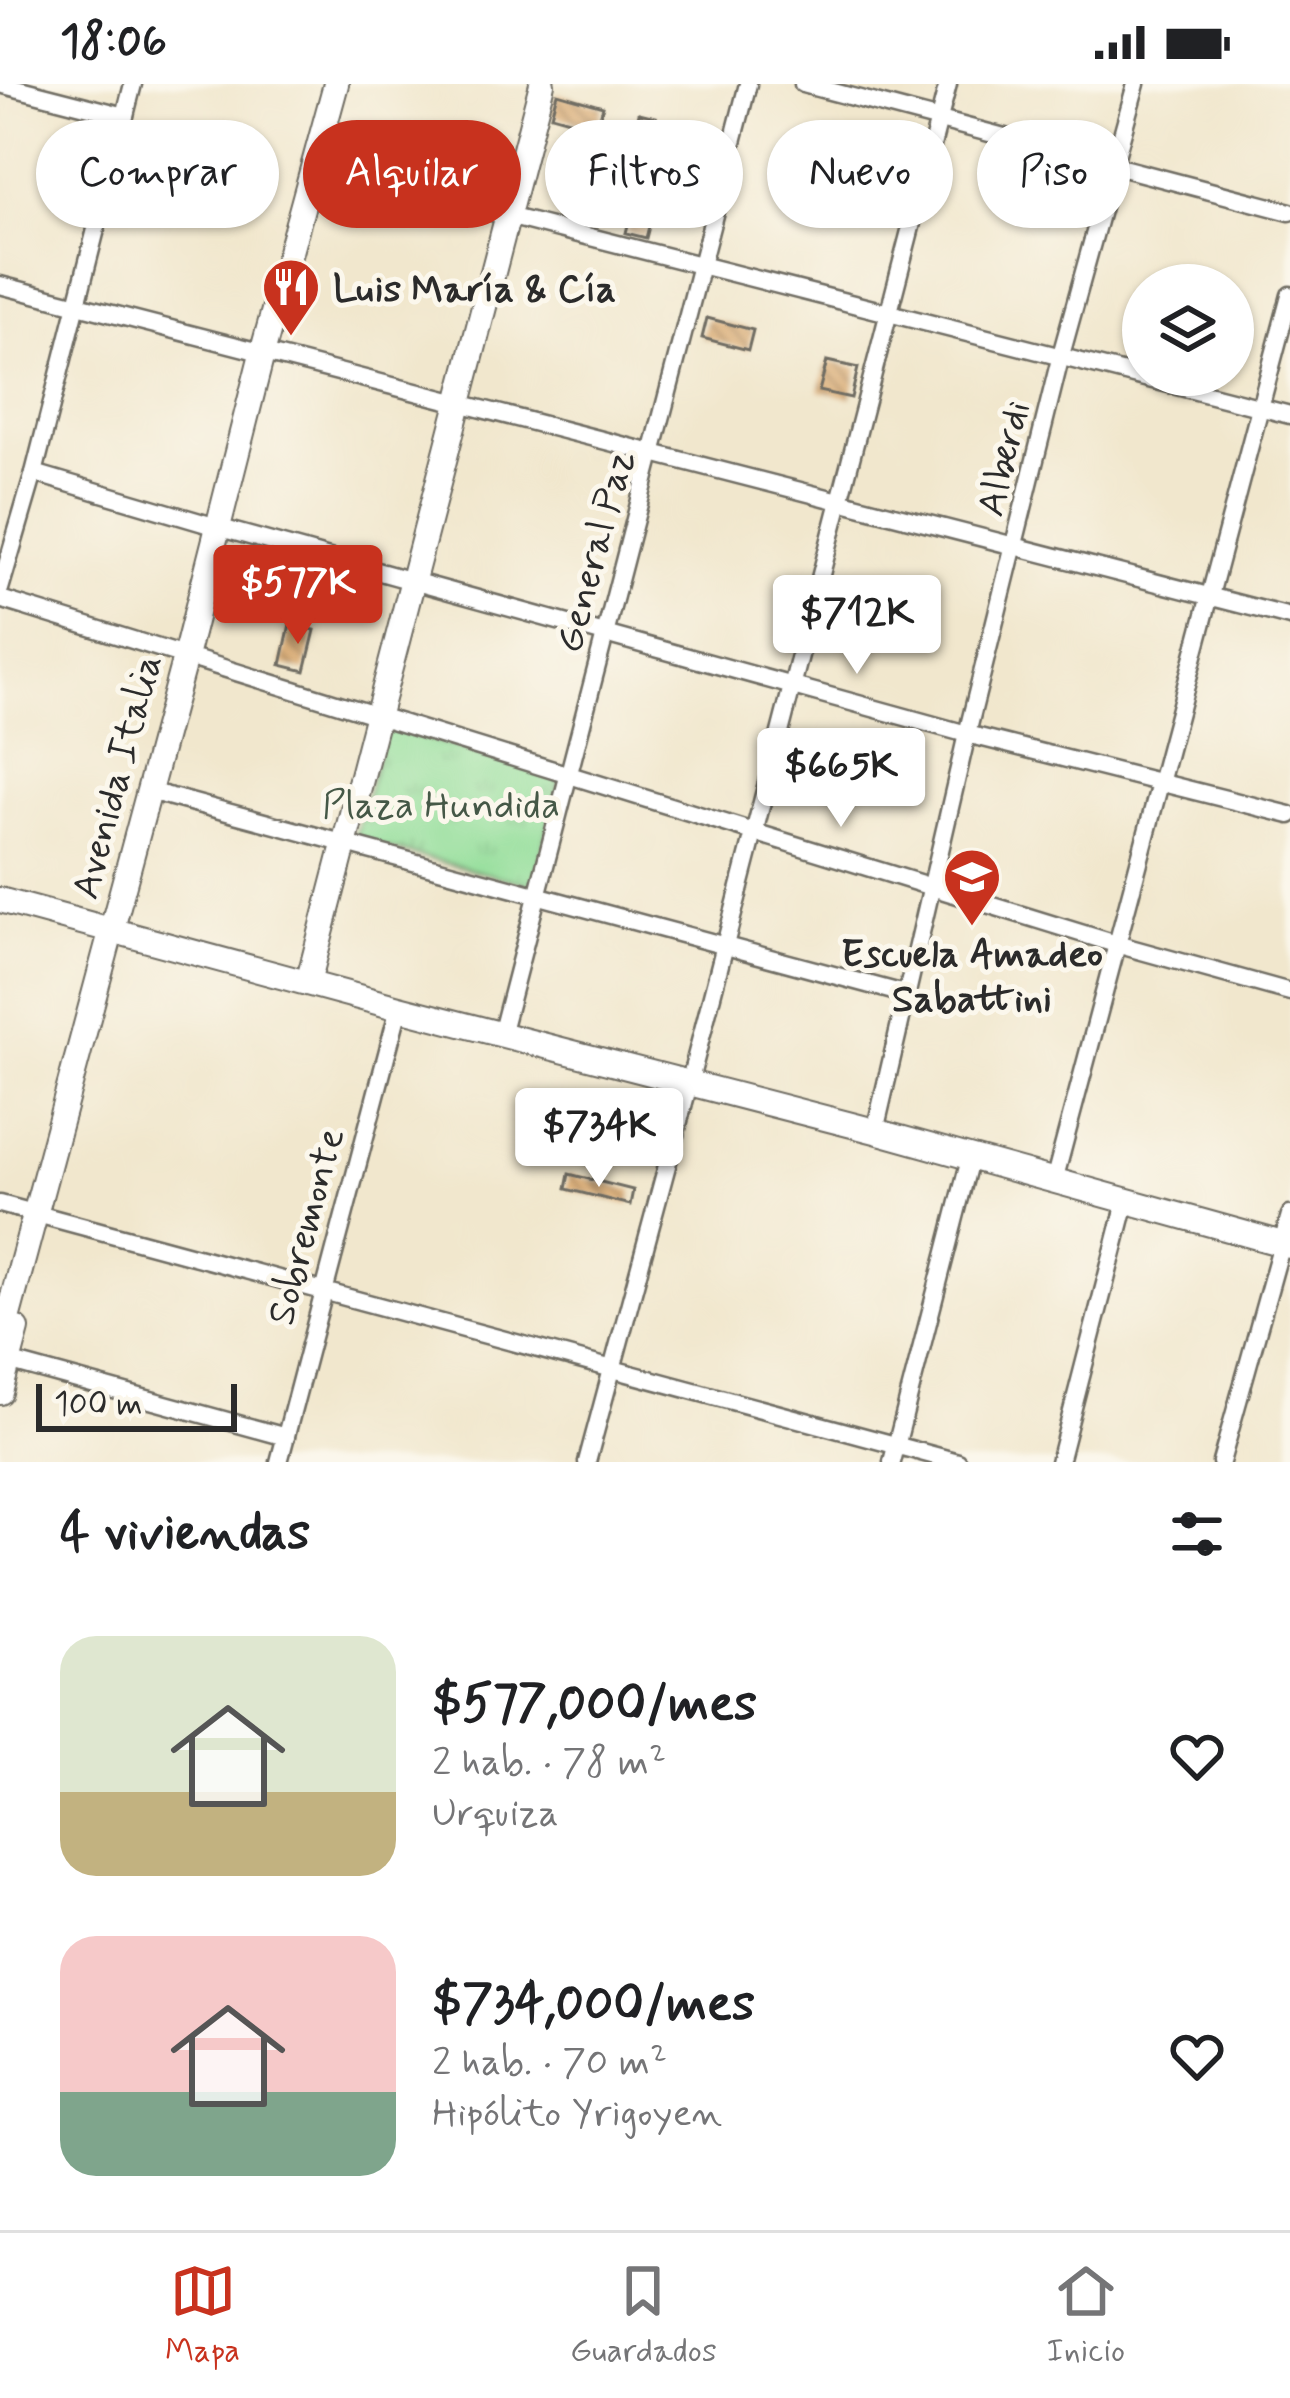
<!DOCTYPE html>
<html lang="es">
<head>
<meta charset="utf-8">
<style>
	body { margin:0; font-family:Mynerve,sans-serif; background:#f2f2f2; color:#202124; height:100vh; display:flex; flex-direction:column; font-size:45px; white-space:nowrap }
	* { box-sizing:border-box; margin:0 }
	p { font-size:39px; color:#757577 }
	.icon { flex:none; width:66px; height:66px; fill:none; stroke:currentColor; stroke-width:2; stroke-linecap:round; stroke-linejoin:round }
	.map { position:relative; height:1378px; overflow:hidden }
	.details { display:flex; flex-direction:column; background:#fff; flex:1 }
	.details>* { flex:none }
	.guide { position:absolute; left:36px; top:36px; width:1218px; height:108px; display:flex; gap:24px }
	.controls { position:absolute; left:1122px; top:180px; display:grid; gap:24px }
	.controls a { display:grid; place-items:center; width:132px; height:132px; border-radius:50%; background:#fff; box-shadow:0 3px 9px #0004; font-size:60px }
	.scale { position:absolute; left:36px; bottom:30px; width:201px; box-sizing:border-box; padding-left:12px; border:6px solid #2b2b2b; border-top:0; font-size:33px; line-height:42px; white-space:nowrap; color:#2b2b2b; -webkit-text-stroke:9px #fbf7ec; paint-order:stroke }
	.price { position:absolute; translate:-50% -102px; padding:0 27px; border-radius:12px; background:#fff; color:#222; font-size:39px; line-height:78px; filter:drop-shadow(0 3px 6px #0008) }
	.price::after { content:''; position:absolute; left:50%; top:72px; width:36px; height:27px; margin-left:-18px; background:inherit; clip-path:polygon(0 0,100% 0,50% 100%) }
	.price.selected { background:#c8321e; color:#fff }
	ul { padding:0; list-style:none }
	li { display:flex; align-items:center; gap:36px; height:300px; padding:0 60px }
	li span { display:grid; place-items:center; flex:none; width:336px; height:240px; border-radius:36px; color:#555 }
	li>.icon { margin-inline-start:auto }
	span .icon { width:144px; height:144px; fill:#fffc; stroke-width:1 }
	li b { font-size:51px }
	h2 { display:flex; justify-content:space-between; align-items:center; height:144px; padding:0 60px; font-size:51px }
	.pill { padding:0 42px; border-radius:54px; background:#fff; box-shadow:0 3px 9px #0004; font-size:42px; line-height:108px }
	.pill.selected { background:#c8321e; color:#fff }
	.status { display:flex; justify-content:space-between; align-items:center; height:84px; padding:0 60px; background:#fff; direction:ltr }
	.status svg { height:33px; fill:currentColor }
	.dock { display:flex; justify-content:space-around; align-items:center; height:168px; border-top:3px solid #e0e0e0; background:#fff; font-size:33px; color:#757577 }
	.dock a { display:grid; justify-items:center; gap:6px }
	.dock .selected { color:#c8321e }
	.map>svg:first-child { display:block }
	.grass { fill:url(#grass-tufts); stroke:#5f8462; stroke-width:3 }
	.building { fill:url(#building-back-hatch) }
	.lines { fill:none; stroke-linecap:round; stroke-linejoin:round }
	.minor-casing { stroke:#706d64; stroke-width:21 }
	.secondary-casing { stroke:#706d64; stroke-width:28 }
	.minor { stroke:#fff; stroke-width:16 }
	.secondary { stroke:#fff; stroke-width:24 }
	.labels { text-anchor:middle; stroke-width:10; stroke-linejoin:round; paint-order:stroke }
	.poi-label { font-size:39px; font-weight:bold; fill:#2b2b2b; stroke:#fbf7ec; text-anchor:start }
	.street-label { font-size:39px; fill:#2b2b2b; stroke:#fbf7ec }
	.park-label { font-size:39px; fill:#455847; stroke:#fbf7ec }
</style>
</head>
<body>
<div class="status"><b>18:06</b><svg viewBox="0 0 49 12"><path d="M0 12V9h3v3zM5 12V6h3v6zM10 12V3h3v9zM15 12V0h3v12zM26 1h20v11H26zM47 4h2v5h-2z"/></svg></div>
<div class="map">
<svg width="1290" height="1378" viewBox="0 0 1290 1378">
	<defs>
		<pattern id="grass-tufts" width="24" height="20" patternUnits="userSpaceOnUse" patternTransform="scale(3)"><rect width="24" height="20" fill="#93de9a"/><path d="M3 7l-1-3M5 7V3M7 7l1-3M15 17l-1-3M17 17v-4M19 17l1-3" fill="none" stroke="#7fbf85"/></pattern>
		<pattern id="building-back-hatch" width="6" height="6" patternUnits="userSpaceOnUse" patternTransform="scale(3)"><rect width="6" height="6" fill="#dbb07c"/><path d="M-1 5l2 2M0 0l6 6M5-1l2 2" fill="none" stroke="#b28f66"/></pattern>
	</defs>
	<rect width="100%" height="100%" fill="#fbf7ec"/>
	<filter id="ink" filterUnits="userSpaceOnUse"><feTurbulence type="fractalNoise" baseFrequency=".00833" numOctaves="2"/><feDisplacementMap in="SourceGraphic" scale="24" xChannelSelector="R" yChannelSelector="G"/><feConvolveMatrix kernelMatrix="1 2 1 2 8 2 1 2 1" color-interpolation-filters="sRGB"/></filter>
	<filter id="wash" filterUnits="userSpaceOnUse"><feTurbulence type="fractalNoise" baseFrequency=".004" numOctaves="4" result="noise"/><feDisplacementMap in="SourceGraphic" scale="48" xChannelSelector="R" yChannelSelector="G"/><feGaussianBlur stdDeviation="2.7" result="paint"/><feColorMatrix in="noise" values="0 0 0 0 0 0 0 0 0 0 0 0 0 0 0 0 0 1.4 0 .05"/><feComposite in="paint" operator="in"/></filter>
	<g filter="url(#wash)">
		<rect width="100%" height="100%" fill="#f1e7cd"/>
		<!-- grass -->
		<polygon class="grass" points="386,642 561,694 534,802 354,756"/>
		<g id="blocks">
			<!-- building -->
			<g class="building">
				<polygon points="557,9 603,22 597,44 551,31"/>
				<polygon points="639,29 656,33 642,73 624,66 633,44 635,45"/>
				<polygon points="640,94 660,99 646,154 626,149"/>
				<polygon points="707,234 753,246 748,266 702,254"/>
				<polygon points="827,277 858,284 851,314 819,307"/>
				<polygon points="290,540 315,546 305,587 281,581"/>
				<polygon points="569,1090 633,1106 630,1121 566,1105"/>
			</g>
		</g>
	</g>
	<g filter="url(#ink)">
		<use href="#blocks" fill-opacity="0" stroke="#706d64" stroke-width="3"/>
		<g class="lines">
			<!-- minor casing -->
			<g class="minor-casing">
				<g id="minor">
					<polyline points="0,0 125,32"/>
					<polyline points="803,0 1290,128"/>
					<polyline points="315,83 1290,331"/>
					<polyline points="0,201 1290,533"/>
					<polyline points="34,389 217,443 967,650 1290,731"/>
					<polyline points="0,505 34,389 133,0"/>
					<polyline points="0,515 1116,860 1290,908"/>
					<polyline points="149,707 908,911"/>
					<polyline points="501,951 748,0"/>
					<polyline points="875,1047 967,650 1061,271 1136,0"/>
					<polyline points="1054,1097 1290,211"/>
					<polyline points="0,1120 958,1378"/>
					<polyline points="8,1277 286,1353"/>
					<polyline points="279,1378 399,924"/>
					<polyline points="587,1378 689,1000 948,0"/>
					<polyline points="892,1378 970,1075"/>
					<polyline points="1059,1378 1126,1118"/>
					<polyline points="1221,1378 1290,1131"/>
				</g>
			</g>
			<!-- secondary casing -->
			<g class="secondary-casing">
				<g id="secondary">
					<polyline points="0,816 399,924 875,1047 1290,1162"/>
					<polyline points="308,899 542,0"/>
					<polyline points="0,1261 185,573 262,270 336,0"/>
					<polyline points="0,1308 17,1245"/>
				</g>
			</g>
			<!-- minor -->
			<use href="#minor" class="minor"/>
			<!-- secondary -->
			<use href="#secondary" class="secondary"/>
		</g>
	</g>
	<!-- icons -->
	<defs>
		<g id="restaurant-pin" transform="scale(3)"><path d="M0 17L-7.5 6A9.5 9.5 0 1 1 7.5 6Z" fill="#c8321e" stroke="#fbf7ec"/><path d="M-5-6h1v4h1v-4h1v4h1v-4h1v5L-1.5 .5V6h-2V.5L-5-1ZM5-6V6H3V1.5H1.5Q1.5-4 5-6Z" fill="#fff"/></g>
		<g id="school-pin" transform="scale(3)"><path d="M0 17L-7.5 6A9.5 9.5 0 1 1 7.5 6Z" fill="#c8321e" stroke="#fbf7ec"/><path d="M0-5L7-2L0 1L-7-2ZM-4 1L0 2.5L4 1V4Q0 6-4 4Z" fill="#fff"/></g>
	</defs>
	<g fill-rule="evenodd">
		<use href="#restaurant-pin" x="291" y="203"/>
		<use href="#school-pin" x="972" y="793"/>
	</g>
	<g class="labels">
		<!-- poi labels -->
		<g class="poi-label">
			<text x="333" y="217">Luis María &amp; Cía</text>
			<text x="972" y="882" text-anchor="middle">Escuela Amadeo<tspan x="972" dy="45">Sabattini</tspan></text>
		</g>
		<!-- street labels -->
		<g class="street-label">
			<text transform="translate(1002 374) rotate(-76)" y="14">Alberdi</text>
			<text transform="translate(593 467) rotate(-75)" y="14">General Paz</text>
			<text transform="translate(115 692) rotate(-75)" y="14">Avenida Italia</text>
			<text transform="translate(304 1142) rotate(-75)" y="14">Sobremonte</text>
		</g>
		<!-- park labels -->
		<g class="park-label">
			<text x="441" y="733">Plaza Hundida</text>
		</g>
	</g>
</svg>
<div class="controls">
<a><svg class="icon" aria-label="layers" viewBox="0 0 24 24"><path d="M12 4l9 5-9 5-9-5zM3 14l9 5 9-5"/></svg></a>
</div>
<div class="scale">100 m</div>
<b class="price selected" style="left:298px;top:563px">$577K</b>
<b class="price" style="left:857px;top:593px">$712K</b>
<b class="price" style="left:841px;top:746px">$665K</b>
<b class="price" style="left:599px;top:1106px">$734K</b>
<div class="guide">
<a class="pill">Comprar</a>
<a class="pill selected">Alquilar</a>
<a class="pill">Filtros</a>
<a class="pill">Nuevo</a>
<a class="pill">Piso</a>
</div>
</div>
<section class="details">
<h2>4 viviendas<svg class="icon" aria-label="filters" viewBox="0 0 24 24"><path d="M4 7h16M4 17h16"/><circle cx="9" cy="7" r="2"/><circle cx="15" cy="17" r="2"/></svg></h2>
<ul>
<li><span style="background:linear-gradient(#dfe7d0 65%,#c2b280 0)"><svg class="icon" aria-label="home" viewBox="0 0 24 24"><path d="M3 11l9-7 9 7M6 9v11h12V9"/></svg></span><div><b>$577,000/mes</b><p>2 hab. · 78 m²</p><p>Urquiza</p></div><svg class="icon" aria-label="heart" viewBox="0 0 24 24"><path d="M12 20l-8-8c-3-5 5-10 8-4 3-6 11-1 8 4z"/></svg></li>
<li><span style="background:linear-gradient(#f6c9c9 65%,#7fa58c 0)"><svg class="icon" aria-label="home" viewBox="0 0 24 24"><path d="M3 11l9-7 9 7M6 9v11h12V9"/></svg></span><div><b>$734,000/mes</b><p>2 hab. · 70 m²</p><p>Hipólito Yrigoyen</p></div><svg class="icon" aria-label="heart" viewBox="0 0 24 24"><path d="M12 20l-8-8c-3-5 5-10 8-4 3-6 11-1 8 4z"/></svg></li>
</ul>
</section>
<nav class="dock">
<a class="selected"><svg class="icon" aria-label="map" viewBox="0 0 24 24"><path d="M3 6l6-2 6 2 6-2v14l-6 2-6-2-6 2zM9 4v14M15 6v14"/></svg>Mapa</a>
<a><svg class="icon" aria-label="saved" viewBox="0 0 24 24"><path d="M7 4h10v16l-5-4-5 4z"/></svg>Guardados</a>
<a><svg class="icon" aria-label="home" viewBox="0 0 24 24"><path d="M3 11l9-7 9 7M6 9v11h12V9"/></svg>Inicio</a>
</nav>
</body>
</html>
